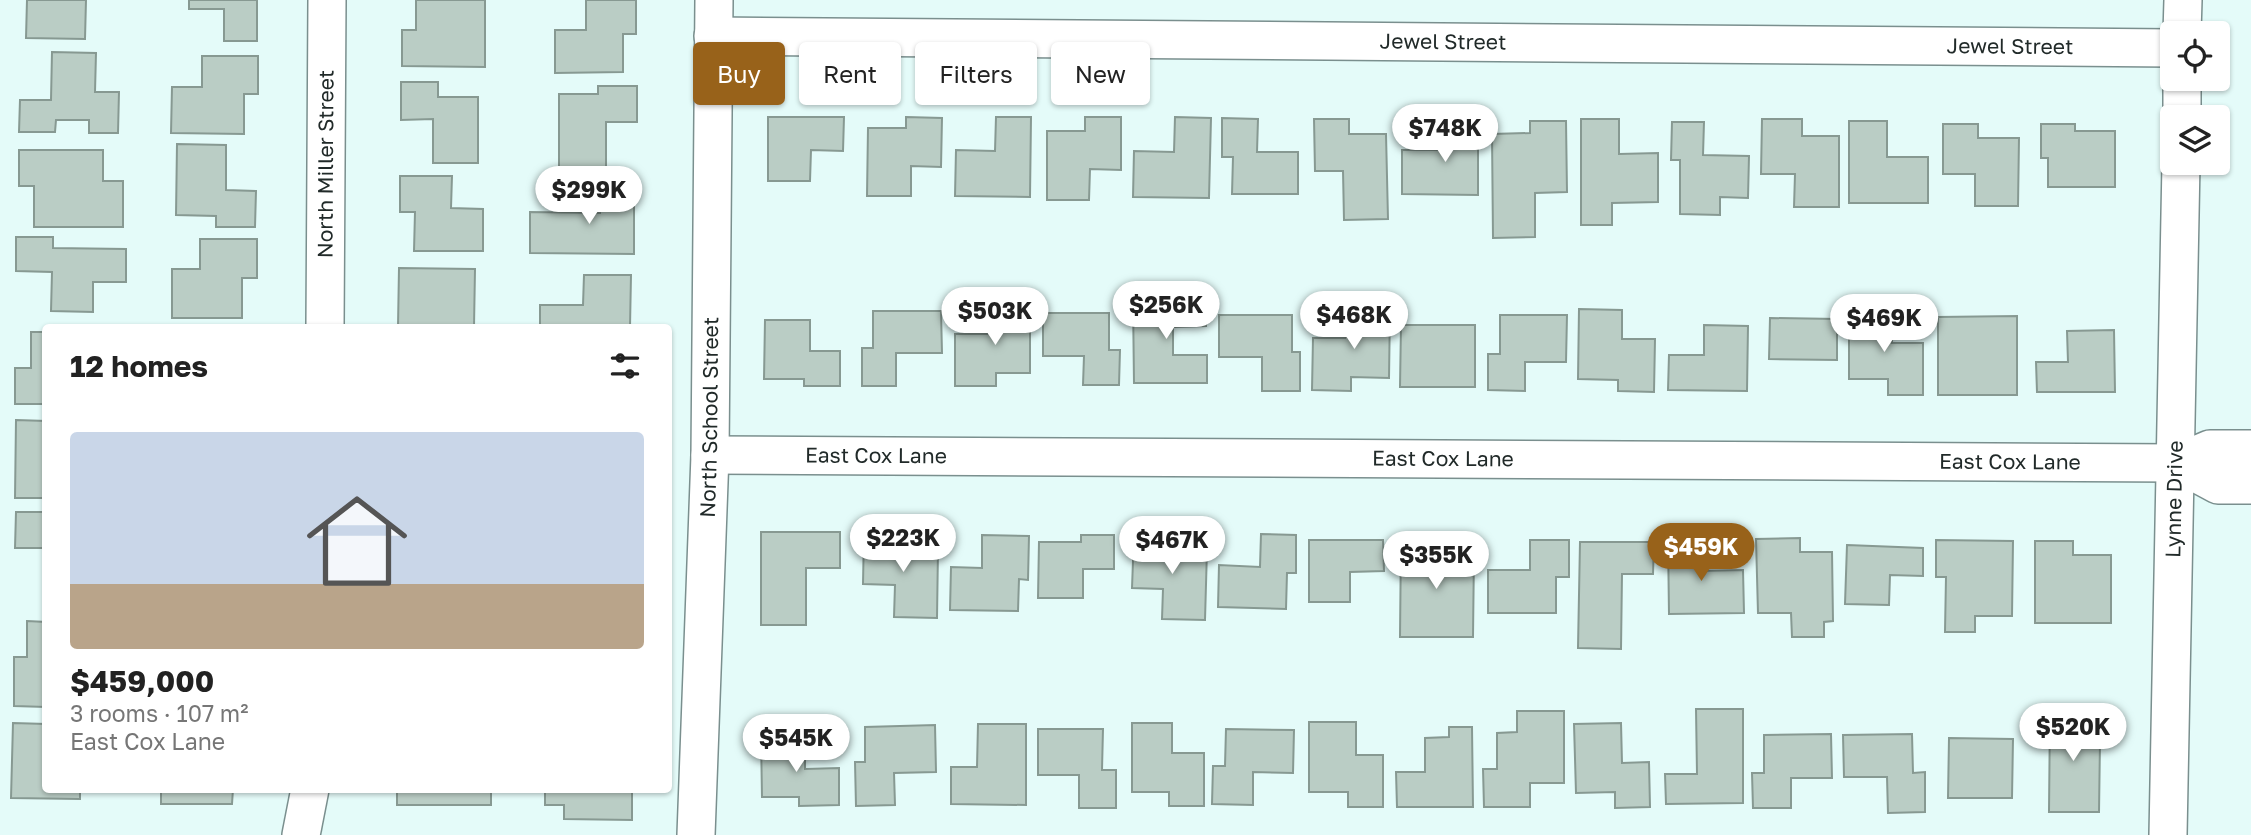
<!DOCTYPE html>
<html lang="en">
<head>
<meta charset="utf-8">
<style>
	body { margin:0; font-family:"Golos Text",sans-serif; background:#f6f6f6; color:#222; height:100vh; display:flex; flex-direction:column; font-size:26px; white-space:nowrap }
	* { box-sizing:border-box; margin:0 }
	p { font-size:23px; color:#767676 }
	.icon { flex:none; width:38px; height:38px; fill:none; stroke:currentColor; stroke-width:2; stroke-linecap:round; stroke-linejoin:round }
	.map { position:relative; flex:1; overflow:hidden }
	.side { position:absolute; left:42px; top:324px; width:630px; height:469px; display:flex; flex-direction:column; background:#fff; border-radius:7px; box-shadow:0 2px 5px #0004 }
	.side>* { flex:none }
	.hud { position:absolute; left:693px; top:42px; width:665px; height:63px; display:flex; gap:14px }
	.fabs { position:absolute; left:2160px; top:21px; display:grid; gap:14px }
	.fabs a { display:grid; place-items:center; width:70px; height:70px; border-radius:7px; background:#fff; box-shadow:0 2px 5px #0004; font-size:35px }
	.price { position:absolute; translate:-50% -60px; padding:0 16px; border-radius:24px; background:#fff; color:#222; font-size:23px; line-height:46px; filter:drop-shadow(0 2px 4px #0008) }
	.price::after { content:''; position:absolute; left:50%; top:42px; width:21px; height:16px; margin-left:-10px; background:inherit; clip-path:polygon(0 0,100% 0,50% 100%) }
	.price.on { background:#98621a; color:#fff }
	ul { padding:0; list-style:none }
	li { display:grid; align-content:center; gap:14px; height:371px; padding:0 28px }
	li span { display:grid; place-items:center; height:217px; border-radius:7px; color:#555 }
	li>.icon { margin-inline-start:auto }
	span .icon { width:126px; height:126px; fill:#fffc; stroke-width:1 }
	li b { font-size:30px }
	h2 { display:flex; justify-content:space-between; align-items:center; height:84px; padding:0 28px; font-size:30px }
	.chip { padding:0 24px; border-radius:7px; background:#fff; box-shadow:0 2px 5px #0004; font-size:24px; line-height:63px }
	.chip.on { background:#98621a; color:#fff }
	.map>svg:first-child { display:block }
	.building { fill:#bacdc5; stroke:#879992; stroke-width:2 }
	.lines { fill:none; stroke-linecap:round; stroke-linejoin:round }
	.street-casing { stroke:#7a8f8e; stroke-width:40 }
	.street { stroke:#fff; stroke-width:37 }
	.labels { text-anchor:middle; stroke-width:6; stroke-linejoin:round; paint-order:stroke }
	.street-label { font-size:21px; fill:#212a29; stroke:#e4fbf9 }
</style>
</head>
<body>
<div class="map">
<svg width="2251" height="835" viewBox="0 0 2251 835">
	<rect width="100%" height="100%" fill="#e4fbf9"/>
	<!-- building -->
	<g class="building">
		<polygon points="27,0 86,0 85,39 26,38"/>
		<polygon points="189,0 257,0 257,41 224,41 224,9 189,9"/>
		<polygon points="416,0 485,0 485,67 402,66 402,30 416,30"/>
		<polygon points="586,0 636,0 636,34 623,34 623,72 555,73 555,30 586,30"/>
		<polygon points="52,52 96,53 95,92 119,92 118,133 89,133 89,120 56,120 55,132 19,132 20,100 51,100"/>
		<polygon points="202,56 258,56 258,94 244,94 244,134 171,133 172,87 202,87"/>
		<polygon points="401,82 438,82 438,97 478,97 478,163 433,163 433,119 401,120"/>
		<polygon points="598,86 637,86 637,122 606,122 606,168 559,168 559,94 598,94"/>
		<polygon points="768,117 844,117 843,151 811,150 810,181 768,181"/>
		<polygon points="906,117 942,118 941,167 911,166 911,196 867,196 868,128 906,128"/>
		<polygon points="996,117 1031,117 1030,197 955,196 956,150 995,151"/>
		<polygon points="1085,117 1121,117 1121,170 1090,169 1089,200 1047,200 1047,131 1085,131"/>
		<polygon points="1175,117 1211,118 1209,198 1133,197 1134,151 1174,152"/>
		<polygon points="1222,118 1258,119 1257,152 1298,152 1298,194 1232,194 1233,157 1222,157"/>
		<polygon points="1314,119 1349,119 1349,134 1386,134 1388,219 1344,220 1343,171 1315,171"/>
		<polygon points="1581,119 1619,119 1619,154 1658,153 1658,202 1612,203 1612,225 1581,225"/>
		<polygon points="1762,119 1802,119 1802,136 1839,136 1839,207 1794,207 1795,174 1761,174"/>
		<polygon points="1445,120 1478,120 1478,195 1402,194 1402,150 1444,150"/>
		<polygon points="1530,121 1566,121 1567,192 1535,193 1535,237 1493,238 1492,134 1530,133"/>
		<polygon points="1849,121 1887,121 1887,157 1928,157 1928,203 1849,203"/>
		<polygon points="1672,122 1704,122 1703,155 1749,156 1748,198 1720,197 1720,215 1680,214 1680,160 1671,160"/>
		<polygon points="1943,124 1978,124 1978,138 2019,138 2018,206 1975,206 1975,174 1943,174"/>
		<polygon points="2041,124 2075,124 2075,131 2115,131 2115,187 2048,187 2048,158 2041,158"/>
		<polygon points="177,144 226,145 226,190 256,191 255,227 216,227 216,216 176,215"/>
		<polygon points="19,150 103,150 103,181 123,181 123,227 34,227 34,186 19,186"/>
		<polygon points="400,176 452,176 451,208 483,209 483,251 414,251 415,212 400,212"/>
		<polygon points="600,182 634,182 634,254 530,253 530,212 600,213"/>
		<polygon points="16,237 53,237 53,248 126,249 126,282 93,282 93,312 51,311 52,272 16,271"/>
		<polygon points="200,239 257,239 257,278 242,278 242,318 172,318 172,269 200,269"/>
		<polygon points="399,268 475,269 474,327 398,327"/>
		<polygon points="584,275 631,275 630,327 540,327 540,305 583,305"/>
		<polygon points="1205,299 1206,326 1173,327 1173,355 1207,355 1207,383 1134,383 1133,300"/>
		<polygon points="987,304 1030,304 1030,373 996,373 996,386 955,386 955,334 987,334"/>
		<polygon points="1346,307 1390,308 1389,378 1351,377 1351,391 1312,390 1313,338 1345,338"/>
		<polygon points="1579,309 1622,310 1622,339 1655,339 1654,392 1618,391 1618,380 1578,379"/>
		<polygon points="873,311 941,311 942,353 896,353 896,386 862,386 862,348 873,348"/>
		<polygon points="1849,311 1891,311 1892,343 1923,343 1923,395 1888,395 1888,379 1849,379"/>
		<polygon points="1043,313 1109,313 1109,350 1120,350 1119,385 1083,385 1084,356 1043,356"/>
		<polygon points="1219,315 1292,315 1292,352 1300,352 1300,391 1262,391 1262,357 1219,357"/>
		<polygon points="1500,315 1567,315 1566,362 1525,362 1525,391 1488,390 1488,354 1500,354"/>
		<polygon points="2017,316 2017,395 1938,395 1938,317"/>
		<polygon points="1770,318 1837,319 1837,360 1769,359"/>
		<polygon points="765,320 810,320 810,351 840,351 840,386 804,386 804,379 764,379"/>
		<polygon points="1401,325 1475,325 1475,387 1400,387"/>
		<polygon points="1704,325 1748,326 1747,391 1668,390 1669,355 1704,355"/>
		<polygon points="2114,330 2115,392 2037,392 2036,362 2068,362 2067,331"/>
		<polygon points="31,332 46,332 46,404 15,404 15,368 31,368"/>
		<polygon points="16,420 46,421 46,498 15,498"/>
		<polygon points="16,512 46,512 46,548 15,548"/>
		<polygon points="761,532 840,532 840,568 806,568 806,625 761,625"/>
		<polygon points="864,533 900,533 900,548 938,549 937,618 894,617 895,585 863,584"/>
		<polygon points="1134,534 1169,535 1168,549 1207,549 1205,620 1162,619 1163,589 1132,588"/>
		<polygon points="1261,534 1296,535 1296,573 1287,573 1286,609 1218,607 1219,565 1260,567"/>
		<polygon points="982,535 1029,536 1028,580 1019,579 1018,611 950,610 951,567 982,568"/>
		<polygon points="1081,535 1114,535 1114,569 1083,569 1083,598 1038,598 1039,542 1081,542"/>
		<polygon points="1401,538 1438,538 1438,551 1474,552 1473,637 1400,637"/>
		<polygon points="1668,538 1701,538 1701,571 1743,570 1744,613 1669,614"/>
		<polygon points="1800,538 1800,552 1832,552 1833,621 1824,622 1824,637 1792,637 1791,613 1758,613 1756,539"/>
		<polygon points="1309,540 1383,540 1384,571 1350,572 1350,602 1309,602"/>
		<polygon points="1530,540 1569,540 1569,577 1556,577 1556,613 1488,613 1488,570 1530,570"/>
		<polygon points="1936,540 2013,541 2012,616 1975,616 1975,632 1945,632 1946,577 1936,577"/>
		<polygon points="2035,541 2073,541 2073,555 2111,555 2111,623 2035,623"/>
		<polygon points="1580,542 1654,542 1653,574 1622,574 1621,649 1578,648"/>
		<polygon points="1847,545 1923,548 1923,576 1890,575 1889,605 1845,604"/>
		<polygon points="27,621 46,622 46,707 14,706 14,657 27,657"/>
		<polygon points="1696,709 1743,709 1743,803 1666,804 1665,774 1697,774"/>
		<polygon points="1517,711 1564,711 1564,783 1530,783 1530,807 1484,807 1483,769 1497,769 1497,733 1517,732"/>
		<polygon points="2050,711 2091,711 2091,741 2100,741 2099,812 2049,812"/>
		<polygon points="1309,722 1356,722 1356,755 1383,755 1383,807 1348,807 1348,792 1309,792"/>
		<polygon points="13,723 46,724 46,789 80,789 80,799 11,798"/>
		<polygon points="1132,723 1172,723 1172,753 1204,753 1204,806 1169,806 1169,792 1132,792"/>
		<polygon points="1621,723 1622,763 1649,762 1650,807 1615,808 1615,792 1576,793 1574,724"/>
		<polygon points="978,724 1026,724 1026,805 951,804 951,767 977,767"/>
		<polygon points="935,725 936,772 894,773 895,805 856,806 855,762 865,762 865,727"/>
		<polygon points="1449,727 1472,727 1473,807 1397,807 1396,772 1425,772 1425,738 1449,737"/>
		<polygon points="1038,729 1103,729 1102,770 1116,770 1116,808 1079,808 1079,775 1038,775"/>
		<polygon points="1226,729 1294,730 1293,773 1253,772 1253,805 1212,804 1213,766 1225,766"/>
		<polygon points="1831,734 1832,778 1791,778 1791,808 1753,808 1752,773 1764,773 1764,735"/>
		<polygon points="1912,734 1913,773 1925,772 1925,812 1888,813 1887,777 1844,777 1843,735"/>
		<polygon points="805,736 805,769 839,768 839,805 799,806 799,797 762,797 761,737"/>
		<polygon points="1949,738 2013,739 2012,798 1948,798"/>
		<polygon points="161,789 233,789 232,804 161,804"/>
		<rect x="397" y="789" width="94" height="16"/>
		<polygon points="545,789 632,789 632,820 564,819 564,805 545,805"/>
	</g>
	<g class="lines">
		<!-- street casing -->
		<g class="street-casing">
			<g id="street">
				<polyline points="2182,33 2183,0"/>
				<path id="s1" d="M713 36 2172 48"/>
				<polyline points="2182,117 2182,79"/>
				<path id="s2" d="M325 327 327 0"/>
				<path id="s3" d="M710 455 2177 463 2210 449H2251"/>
				<polyline points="2177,463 2218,485 2251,485"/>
				<polyline points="301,835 310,789"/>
				<path id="s4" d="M696 835 710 455 714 0"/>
				<path id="s5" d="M2168 835 2181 163"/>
			</g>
		</g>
		<!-- street -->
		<use href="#street" class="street"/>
	</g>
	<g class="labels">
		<!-- street labels -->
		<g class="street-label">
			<text dy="7" stroke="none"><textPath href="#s1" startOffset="730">Jewel Street</textPath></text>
			<text dy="7" stroke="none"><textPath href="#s1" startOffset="1297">Jewel Street</textPath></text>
			<text dy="7" stroke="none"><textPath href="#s2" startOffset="163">North Miller Street</textPath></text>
			<text dy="7" stroke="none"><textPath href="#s4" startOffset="418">North School Street</textPath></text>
			<text dy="7" stroke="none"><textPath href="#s3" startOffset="166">East Cox Lane</textPath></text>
			<text dy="7" stroke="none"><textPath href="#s3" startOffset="733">East Cox Lane</textPath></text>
			<text dy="7" stroke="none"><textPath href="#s3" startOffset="1300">East Cox Lane</textPath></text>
			<text dy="7" stroke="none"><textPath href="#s5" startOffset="336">Lynne Drive</textPath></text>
		</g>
	</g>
</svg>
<div class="fabs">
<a><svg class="icon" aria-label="locate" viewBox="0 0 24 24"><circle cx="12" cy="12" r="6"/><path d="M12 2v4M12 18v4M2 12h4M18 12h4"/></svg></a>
<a><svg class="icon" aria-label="layers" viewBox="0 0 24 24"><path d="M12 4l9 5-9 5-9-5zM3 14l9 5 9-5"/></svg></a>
</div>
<b class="price" style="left:1445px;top:164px">$748K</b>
<b class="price" style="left:589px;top:226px">$299K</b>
<b class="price" style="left:1166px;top:341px">$256K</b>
<b class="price" style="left:995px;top:347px">$503K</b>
<b class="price" style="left:1354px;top:351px">$468K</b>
<b class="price" style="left:1884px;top:354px">$469K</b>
<b class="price" style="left:903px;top:574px">$223K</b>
<b class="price" style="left:1172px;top:576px">$467K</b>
<b class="price on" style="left:1701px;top:583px">$459K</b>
<b class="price" style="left:1436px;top:591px">$355K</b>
<b class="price" style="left:2073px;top:763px">$520K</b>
<b class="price" style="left:796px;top:774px">$545K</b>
<div class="hud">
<a class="chip on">Buy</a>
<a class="chip">Rent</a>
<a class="chip">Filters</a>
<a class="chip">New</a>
</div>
<section class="side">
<h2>12 homes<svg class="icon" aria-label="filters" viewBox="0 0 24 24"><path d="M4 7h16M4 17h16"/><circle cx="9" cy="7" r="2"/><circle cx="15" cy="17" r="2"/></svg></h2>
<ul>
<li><span style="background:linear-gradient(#c9d6e8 70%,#b9a48a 0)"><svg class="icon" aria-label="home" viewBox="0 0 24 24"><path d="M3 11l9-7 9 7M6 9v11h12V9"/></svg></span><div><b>$459,000</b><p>3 rooms · 107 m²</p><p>East Cox Lane</p></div></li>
</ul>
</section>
</div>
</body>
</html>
